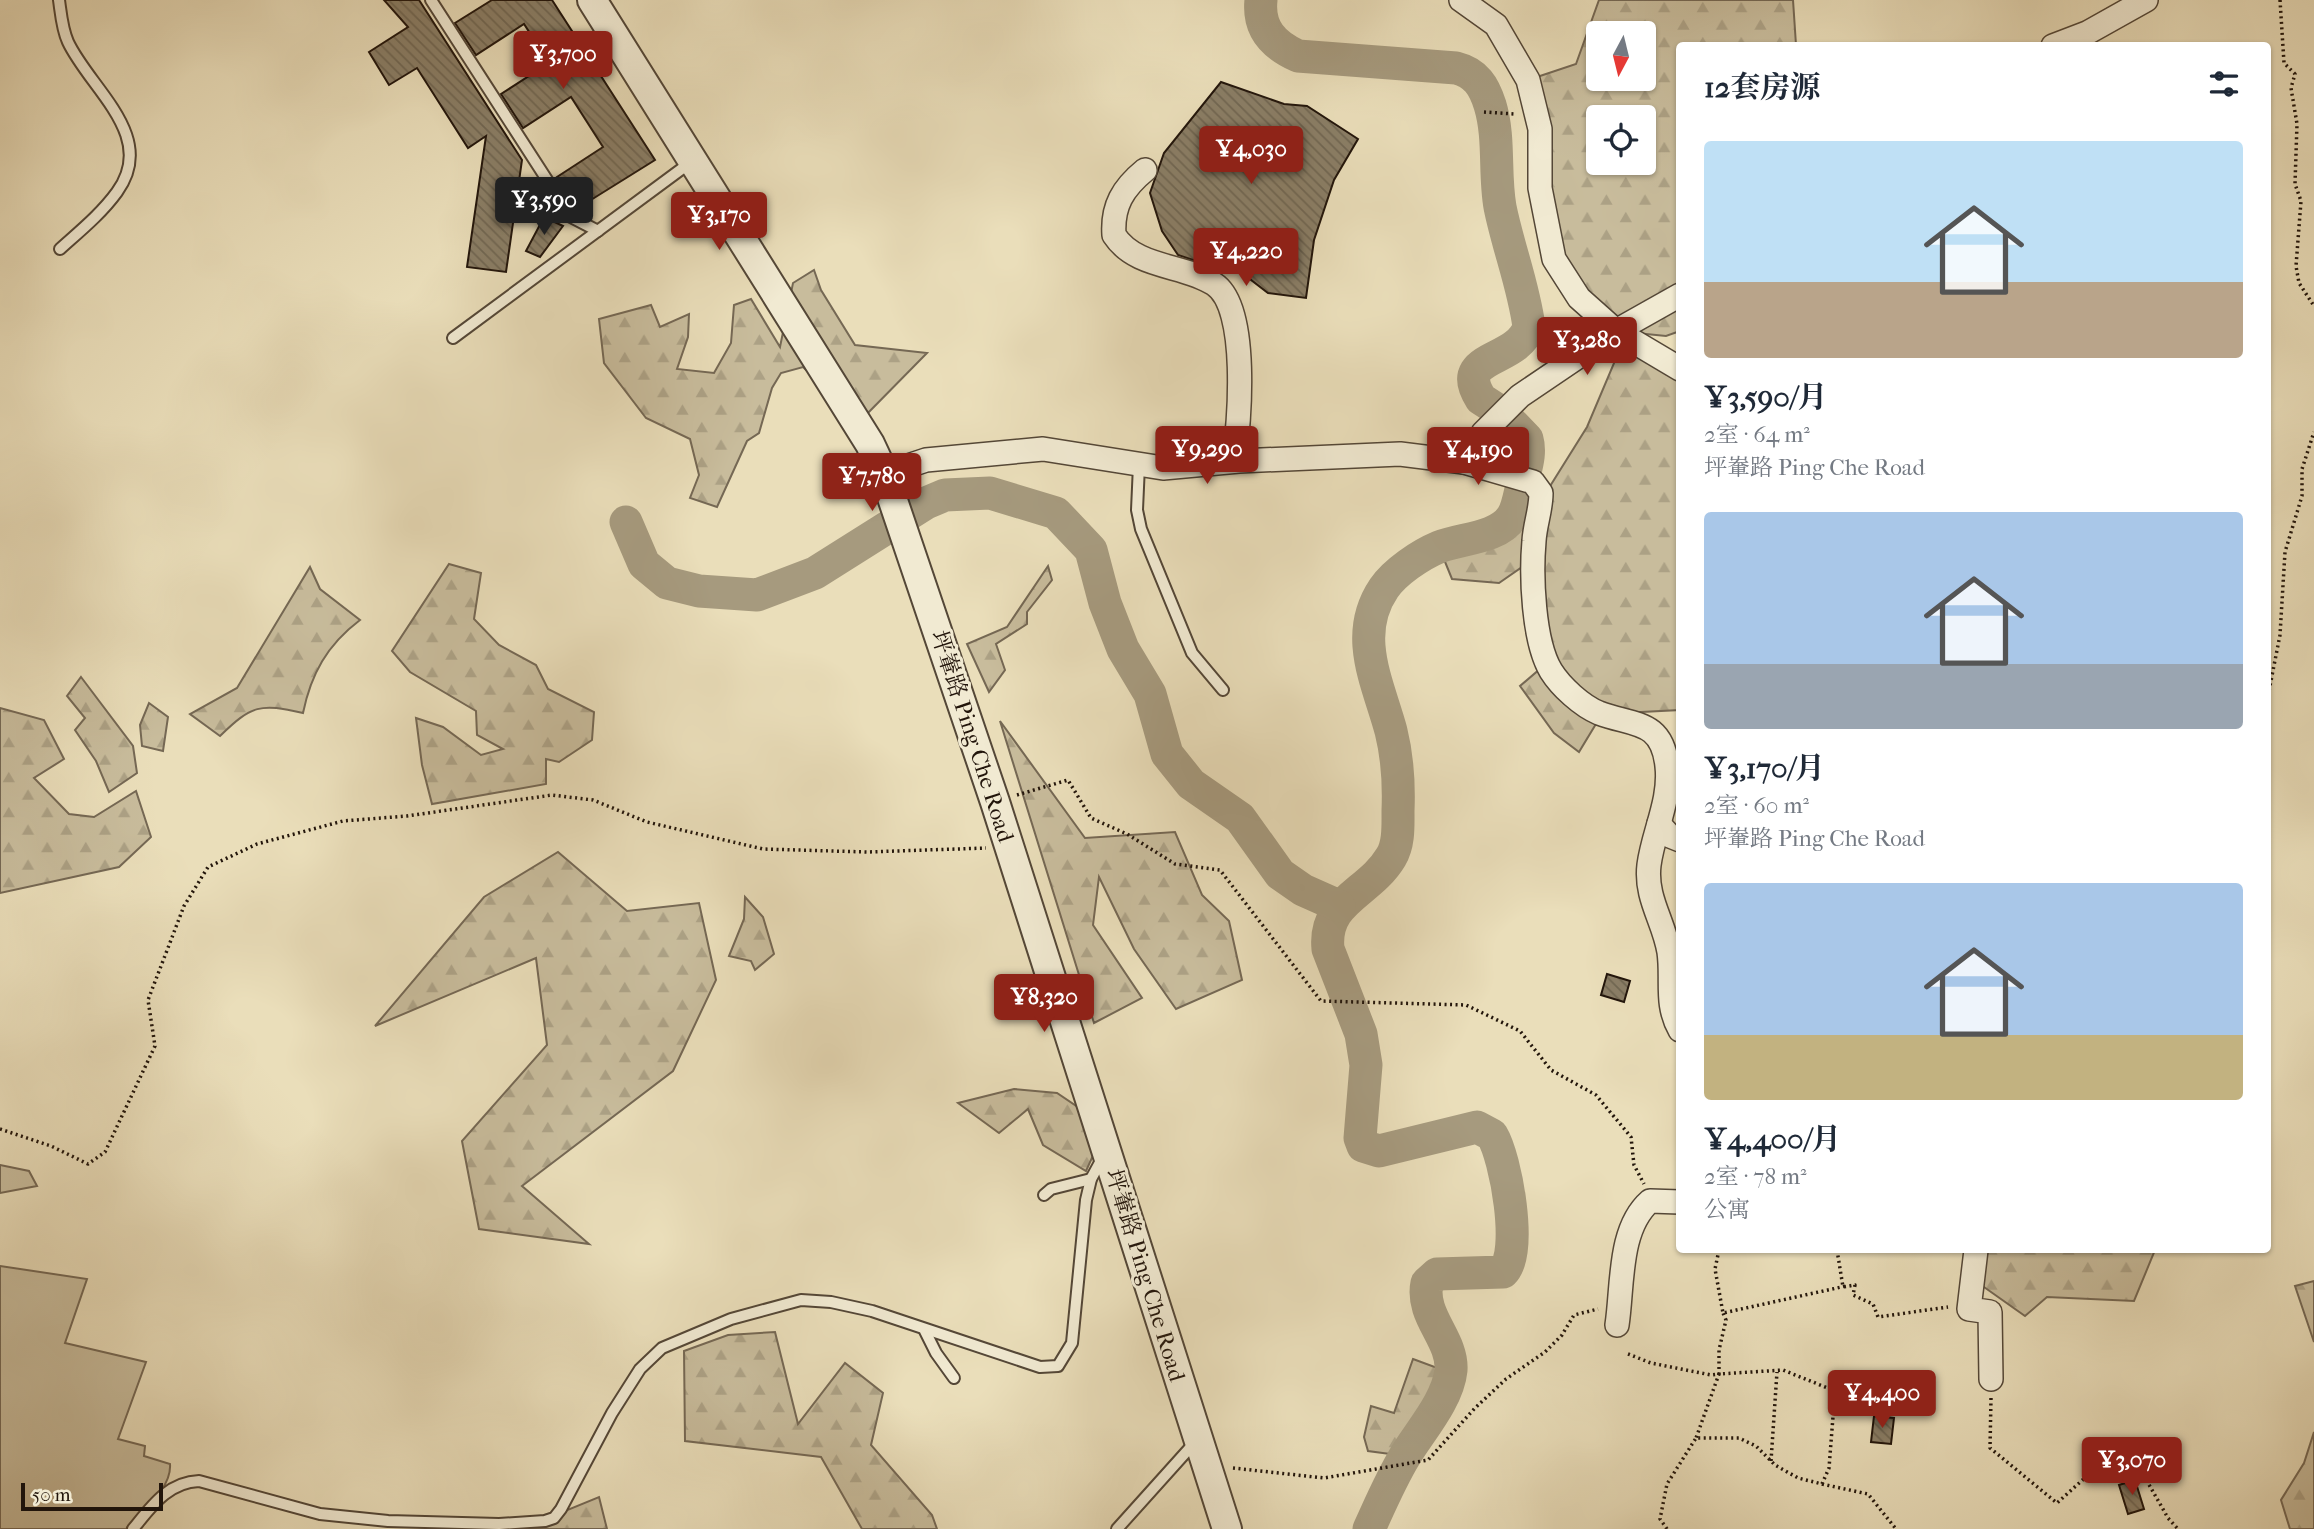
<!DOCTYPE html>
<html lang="zh">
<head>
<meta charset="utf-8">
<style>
	body { margin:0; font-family:"IM FELL French Canon","Noto Serif SC",serif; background:#f6f6f7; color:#1f2937; height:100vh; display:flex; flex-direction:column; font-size:26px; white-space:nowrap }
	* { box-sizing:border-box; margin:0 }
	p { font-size:23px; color:#747a83 }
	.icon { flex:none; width:38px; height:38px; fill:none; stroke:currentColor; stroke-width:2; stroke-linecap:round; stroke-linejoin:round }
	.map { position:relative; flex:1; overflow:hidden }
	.details { position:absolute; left:1676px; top:42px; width:595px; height:1211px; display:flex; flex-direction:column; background:#fff; border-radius:7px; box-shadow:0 2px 5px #0004 }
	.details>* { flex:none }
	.needle { width:46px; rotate:187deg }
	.buttons { position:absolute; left:1586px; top:21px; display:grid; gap:14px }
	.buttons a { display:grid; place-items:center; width:70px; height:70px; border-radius:7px; background:#fff; box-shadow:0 2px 5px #0004; font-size:35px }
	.scale { position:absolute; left:21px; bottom:18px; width:142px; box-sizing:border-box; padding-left:7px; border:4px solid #22150b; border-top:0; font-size:19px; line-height:24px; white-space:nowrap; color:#22150b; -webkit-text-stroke:5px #f1ead2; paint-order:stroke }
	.price { position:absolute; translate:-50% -60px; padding:0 16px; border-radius:7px; background:#8f2418; color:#fff; font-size:23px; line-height:46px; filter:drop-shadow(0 2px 4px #0008) }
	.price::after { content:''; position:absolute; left:50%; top:42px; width:21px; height:16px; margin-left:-10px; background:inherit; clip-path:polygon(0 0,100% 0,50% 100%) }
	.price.current { background:#222; color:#fff }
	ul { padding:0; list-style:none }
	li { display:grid; align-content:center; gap:14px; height:371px; padding:0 28px }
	li span { display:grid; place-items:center; height:217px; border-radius:7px; color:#555 }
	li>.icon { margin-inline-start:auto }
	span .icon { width:126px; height:126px; fill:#fffc; stroke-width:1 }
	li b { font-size:30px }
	h2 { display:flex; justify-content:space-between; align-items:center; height:84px; padding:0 28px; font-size:30px }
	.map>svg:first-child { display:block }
	.green { fill:#c8bc9c; stroke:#756854; stroke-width:2 }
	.forest { fill:url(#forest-firs); stroke:#756854; stroke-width:2; fill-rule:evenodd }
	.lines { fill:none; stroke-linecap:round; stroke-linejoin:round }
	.river { stroke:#a69a7e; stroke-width:33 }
	.building { fill:url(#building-back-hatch); stroke:#22150b; stroke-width:2 }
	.service-casing { stroke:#544737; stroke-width:14 }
	.minor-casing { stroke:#544737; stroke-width:26 }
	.tertiary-casing { stroke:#544737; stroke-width:32 }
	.path { stroke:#22150b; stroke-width:3.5; stroke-dasharray:2 3.5; stroke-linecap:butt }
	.service { stroke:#f1ead2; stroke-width:10 }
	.minor { stroke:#f1ead2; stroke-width:23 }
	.tertiary { stroke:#f1ead2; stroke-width:28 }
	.labels { text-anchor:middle; stroke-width:6; stroke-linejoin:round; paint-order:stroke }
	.street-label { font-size:23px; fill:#22150b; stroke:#f1ead2 }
</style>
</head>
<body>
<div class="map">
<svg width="2314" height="1529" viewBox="0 0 2314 1529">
	<defs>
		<pattern id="forest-firs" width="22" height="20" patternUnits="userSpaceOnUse" patternTransform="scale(1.75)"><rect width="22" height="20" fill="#c8bc9c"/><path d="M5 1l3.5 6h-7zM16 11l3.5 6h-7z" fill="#aca185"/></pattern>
		<pattern id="building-back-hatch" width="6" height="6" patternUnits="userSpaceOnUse" patternTransform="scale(1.75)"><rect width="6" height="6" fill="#8a7e66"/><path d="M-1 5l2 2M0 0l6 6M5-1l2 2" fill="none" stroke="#706652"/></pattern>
	</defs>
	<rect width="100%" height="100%" fill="#eadeba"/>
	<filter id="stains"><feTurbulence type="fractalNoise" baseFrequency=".00286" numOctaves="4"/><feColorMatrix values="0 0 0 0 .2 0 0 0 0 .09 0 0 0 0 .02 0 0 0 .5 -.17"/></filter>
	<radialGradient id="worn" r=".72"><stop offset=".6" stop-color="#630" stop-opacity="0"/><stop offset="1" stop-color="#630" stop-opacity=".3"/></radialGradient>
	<!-- green -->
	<g class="green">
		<polygon points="0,1165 29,1171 37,1186 0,1193"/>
		<path d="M0 1266 87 1279 65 1343 146 1362 118 1439 145 1446 144 1456 170 1464C172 1490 140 1511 126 1529H0Z"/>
	</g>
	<!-- forest -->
	<g class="forest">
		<path d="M1599 0H1793L1796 45 1680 46V331L1666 336 1616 331 1552 249 1528 80 1576 64ZM1598 33H1643V79H1598ZM1598 117H1643V163H1598Z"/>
		<polygon points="814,270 821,290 855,345 927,353 860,421 803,367 781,373 772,388 759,433 747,441 717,507 690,498 699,475 690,439 646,418 604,363 599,319 651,305 660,327 689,314 688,337 677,369 714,373 731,343 734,305 751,299 780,347 793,283"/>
		<polygon points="1625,337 1680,363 1680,710 1602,714 1579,752 1554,733 1520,686 1548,662 1532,560 1499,583 1452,579 1439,547 1502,526 1512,516 1520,491 1547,491 1587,427"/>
		<polygon points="449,564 481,573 474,619 499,645 536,665 548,689 594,712 592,740 559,762 546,759 546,784 432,804 422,765 416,718 443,727 481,755 503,749 477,735 476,711 410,672 392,651"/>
		<polygon points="1048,566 1052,580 1027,612 1027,624 996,644 1005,670 989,692 967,644 1007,627"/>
		<path d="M310 567 320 589 360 620C327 645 311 674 303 713 260 703 252 705 220 736L190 714 237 688Z"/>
		<polygon points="81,677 133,746 137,773 109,792 96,761 75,730 85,718 67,696"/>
		<polygon points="149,703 168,717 163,751 142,746 140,725"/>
		<polygon points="0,708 44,720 64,759 34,778 69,814 94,817 136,791 151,837 119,867 0,893"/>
		<polygon points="1000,721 1085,838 1175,832 1202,895 1229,921 1242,980 1176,1009 1134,949 1099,877 1093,925 1142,998 1094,1023"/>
		<polygon points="558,852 627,911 699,903 716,980 673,1071 522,1186 589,1244 479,1229 462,1141 547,1045 536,958 375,1026 484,897"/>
		<polygon points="745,897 763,917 774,954 755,970 751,961 729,956 744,919"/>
		<polygon points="1014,1089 1057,1093 1085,1112 1096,1149 1086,1171 1043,1145 1028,1109 999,1133 958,1103"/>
		<polygon points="1966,1250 2155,1250 2134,1301 2047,1297 2025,1316 1974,1280"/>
		<polygon points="2314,1281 2314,1342 2295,1286"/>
		<polygon points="775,1332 798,1424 845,1363 883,1393 871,1445 932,1515 937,1529 862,1529 821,1457 685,1441 684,1351 728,1335"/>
		<polygon points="1413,1359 1451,1373 1431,1420 1405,1456 1368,1451 1364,1437 1371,1406 1394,1413"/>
		<polygon points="2314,1432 2314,1529 2290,1529 2281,1500 2304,1463"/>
		<polygon points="599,1497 607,1529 521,1529"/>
	</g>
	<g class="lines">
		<!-- river -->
		<g class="river">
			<path d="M1261 0C1258 28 1273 45 1298 56L1456 68C1476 73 1484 86 1490 105 1500 138 1494 173 1500 207 1508 247 1524 287 1529 327 1517 364 1452 354 1481 399L1501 412 1527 439C1531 453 1526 467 1523 481 1520 492 1518 508 1512 517 1497 539 1461 538 1439 547 1420 555 1395 572 1384 588 1352 635 1378 683 1391 731 1397 755 1399 786 1398 811 1398 826 1399 844 1391 857 1369 894 1323 900 1328 949L1361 1034 1366 1065 1360 1138 1363 1146 1379 1151 1477 1127 1492 1135C1506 1158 1523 1253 1503 1272L1437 1274 1427 1283C1420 1316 1453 1339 1451 1370 1448 1400 1420 1431 1405 1456 1391 1479 1380 1505 1369 1529"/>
			<polyline points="626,522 644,564 667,583 699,591 757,595 815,573 926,503 945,495 990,493 1056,513 1091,550 1105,603 1123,649 1150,694 1167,754 1191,784 1240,818 1280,874 1303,890 1339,906"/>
		</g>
	</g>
	<!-- building -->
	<g class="building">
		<polygon points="384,0 419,0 522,160 506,272 467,267 486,136 468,148 417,68 389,85 369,52 408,27"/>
		<polygon points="492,0 552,0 655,160 578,208 557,177 603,147 571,97 523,128 501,94 549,63 524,24 476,55 455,23"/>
		<polygon points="1221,82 1284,104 1307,106 1358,139 1334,180 1314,240 1306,298 1268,293 1225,260 1212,255 1196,261 1178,255 1162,231 1150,193 1164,153"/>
		<polygon points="544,217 563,226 540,257 526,251"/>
		<polygon points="1607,974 1630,981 1624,1002 1601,995"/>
		<polygon points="1874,1416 1894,1418 1891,1444 1871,1442"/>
		<polygon points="2135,1480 2144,1509 2128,1514 2119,1485"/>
	</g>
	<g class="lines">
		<!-- service casing -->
		<g class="service-casing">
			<g id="service">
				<path d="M59 0C61 14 62 29 68 42 90 89 158 136 117 192 101 214 80 231 60 249"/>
				<polyline points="431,0 571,217 598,231"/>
				<polyline points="453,338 691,162"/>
				<polyline points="1139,465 1137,510 1141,529 1192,653 1223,690"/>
				<polyline points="1044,1195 1051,1189 1091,1179"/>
				<polyline points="925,1331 936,1353 954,1378"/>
				<path d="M133 1529C151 1507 168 1482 199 1481L320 1514 388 1521 499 1524 545 1521 554 1518 561 1509 612 1413 640 1369 662 1348 731 1319 801 1300 831 1302 872 1311 1040 1367 1058 1366 1072 1343 1086 1200 1091 1179 1103 1157"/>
				<polyline points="1117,1529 1197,1440"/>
			</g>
		</g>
		<!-- minor casing -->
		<g class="minor-casing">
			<g id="minor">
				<polyline points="1461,0 1496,25 1528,80 1540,129 1540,188 1554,259 1579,298 1616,331 1680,369"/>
				<polyline points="2053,46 2087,33 2146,0"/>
				<path d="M1145 170C1123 188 1112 206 1114 235 1136 269 1184 264 1214 284 1250 307 1239 424 1234 461"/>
				<path d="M1464 462 1533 482 1541 493C1541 510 1535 524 1534 541 1531 575 1533 641 1551 671 1561 687 1582 706 1599 713 1633 726 1662 719 1667 766 1671 800 1653 833 1649 865 1645 898 1664 921 1669 952 1673 980 1665 1004 1680 1030"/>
				<polyline points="884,474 926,460 1043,449 1163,468 1239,461 1400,454 1464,462 1475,450 1483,433 1520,396 1616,331 1680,295"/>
				<polyline points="1659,824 1670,836 1680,840"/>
				<polyline points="1976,1250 1969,1309 1990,1312 1991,1379"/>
				<path d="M1617 1325C1623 1286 1618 1229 1650 1201L1680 1202"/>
			</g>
		</g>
		<!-- tertiary casing -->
		<g class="tertiary-casing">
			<polyline id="tertiary" points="592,0 870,444 884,474 995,802 1227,1529"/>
		</g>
		<!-- path -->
		<g class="path">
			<polyline points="2280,0 2284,63 2295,74 2291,88 2297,124 2295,184 2301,201 2296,266 2299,283 2314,306"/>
			<polyline points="1484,112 1515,114"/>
			<polyline points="2268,696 2280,635 2285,552 2302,496 2302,469 2314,432"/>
			<polyline points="1017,795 1068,780 1091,818 1127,834 1175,864 1220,870 1321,1001 1466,1005 1520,1031 1551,1070 1596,1095 1631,1137 1634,1165 1644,1184"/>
			<polyline points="0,1129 51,1146 88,1164 105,1152 155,1046 148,1000 184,906 208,867 257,844 343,821 407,816 552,795 593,800 647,822 763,849 867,852 986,848"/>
			<polyline points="1719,1250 1715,1269 1723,1313 1846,1286"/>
			<polyline points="1837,1250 1843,1287 1855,1285 1853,1295 1873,1304 1878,1317 1948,1307"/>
			<polyline points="1628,1354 1651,1363 1711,1375 1719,1374 1719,1350 1726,1320 1723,1313"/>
			<polyline points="1991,1398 1990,1448 2057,1503 2098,1466 2131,1453 2168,1518 2178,1529"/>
			<polyline points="1771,1461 1777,1372"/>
			<polyline points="1233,1468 1324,1478 1428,1460 1475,1408 1506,1379 1545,1352 1562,1335 1574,1315 1598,1309"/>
			<polyline points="1822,1484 1868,1494 1896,1529"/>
			<polyline points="1667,1529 1660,1519 1667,1484 1696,1438 1739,1438 1756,1446 1775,1465 1798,1478 1822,1484 1829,1468 1835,1391 1783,1370 1719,1374 1696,1438"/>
		</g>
		<!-- service -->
		<use href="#service" class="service"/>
		<!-- minor -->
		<use href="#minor" class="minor"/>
		<!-- tertiary -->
		<use href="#tertiary" class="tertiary"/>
	</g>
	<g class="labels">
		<!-- street labels -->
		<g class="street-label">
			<text transform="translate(973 736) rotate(72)" y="8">坪輋路 Ping Che Road</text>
			<text transform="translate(1146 1275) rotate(73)" y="8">坪輋路 Ping Che Road</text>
		</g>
	</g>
	<rect width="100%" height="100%" filter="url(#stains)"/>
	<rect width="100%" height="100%" fill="url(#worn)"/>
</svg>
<div class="buttons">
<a><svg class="needle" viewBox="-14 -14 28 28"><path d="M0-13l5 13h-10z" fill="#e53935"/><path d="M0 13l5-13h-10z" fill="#747a83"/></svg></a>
<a><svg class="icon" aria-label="locate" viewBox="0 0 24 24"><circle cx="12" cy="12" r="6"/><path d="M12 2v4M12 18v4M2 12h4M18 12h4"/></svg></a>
</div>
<div class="scale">50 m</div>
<b class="price" style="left:563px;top:91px">¥3,700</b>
<b class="price" style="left:1251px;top:186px">¥4,030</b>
<b class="price current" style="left:544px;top:237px">¥3,590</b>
<b class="price" style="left:719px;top:252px">¥3,170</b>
<b class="price" style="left:1246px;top:288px">¥4,220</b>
<b class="price" style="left:1587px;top:377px">¥3,280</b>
<b class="price" style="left:1207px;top:486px">¥9,290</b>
<b class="price" style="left:1478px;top:487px">¥4,190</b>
<b class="price" style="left:872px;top:513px">¥7,780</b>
<b class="price" style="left:1044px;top:1034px">¥8,320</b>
<b class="price" style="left:1882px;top:1430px">¥4,400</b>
<b class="price" style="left:2132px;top:1497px">¥3,070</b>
<section class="details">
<h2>12套房源<svg class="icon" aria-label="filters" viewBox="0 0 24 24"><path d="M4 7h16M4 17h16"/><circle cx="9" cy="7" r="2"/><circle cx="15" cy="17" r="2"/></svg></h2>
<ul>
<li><span style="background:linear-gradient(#bfe0f5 65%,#b9a48a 0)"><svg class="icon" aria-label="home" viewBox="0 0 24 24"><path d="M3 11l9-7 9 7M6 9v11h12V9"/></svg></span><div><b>¥3,590/月</b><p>2室 · 64 m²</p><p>坪輋路 Ping Che Road</p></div></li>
<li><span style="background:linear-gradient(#a9c7e8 70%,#9aa5b1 0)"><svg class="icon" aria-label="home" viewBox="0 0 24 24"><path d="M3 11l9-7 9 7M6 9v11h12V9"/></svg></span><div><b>¥3,170/月</b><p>2室 · 60 m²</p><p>坪輋路 Ping Che Road</p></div></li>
<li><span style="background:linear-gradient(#a9c7e8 70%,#c2b280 0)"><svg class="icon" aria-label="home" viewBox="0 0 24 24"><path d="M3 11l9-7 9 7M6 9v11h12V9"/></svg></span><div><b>¥4,400/月</b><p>2室 · 78 m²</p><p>公寓</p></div></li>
</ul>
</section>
</div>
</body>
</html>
